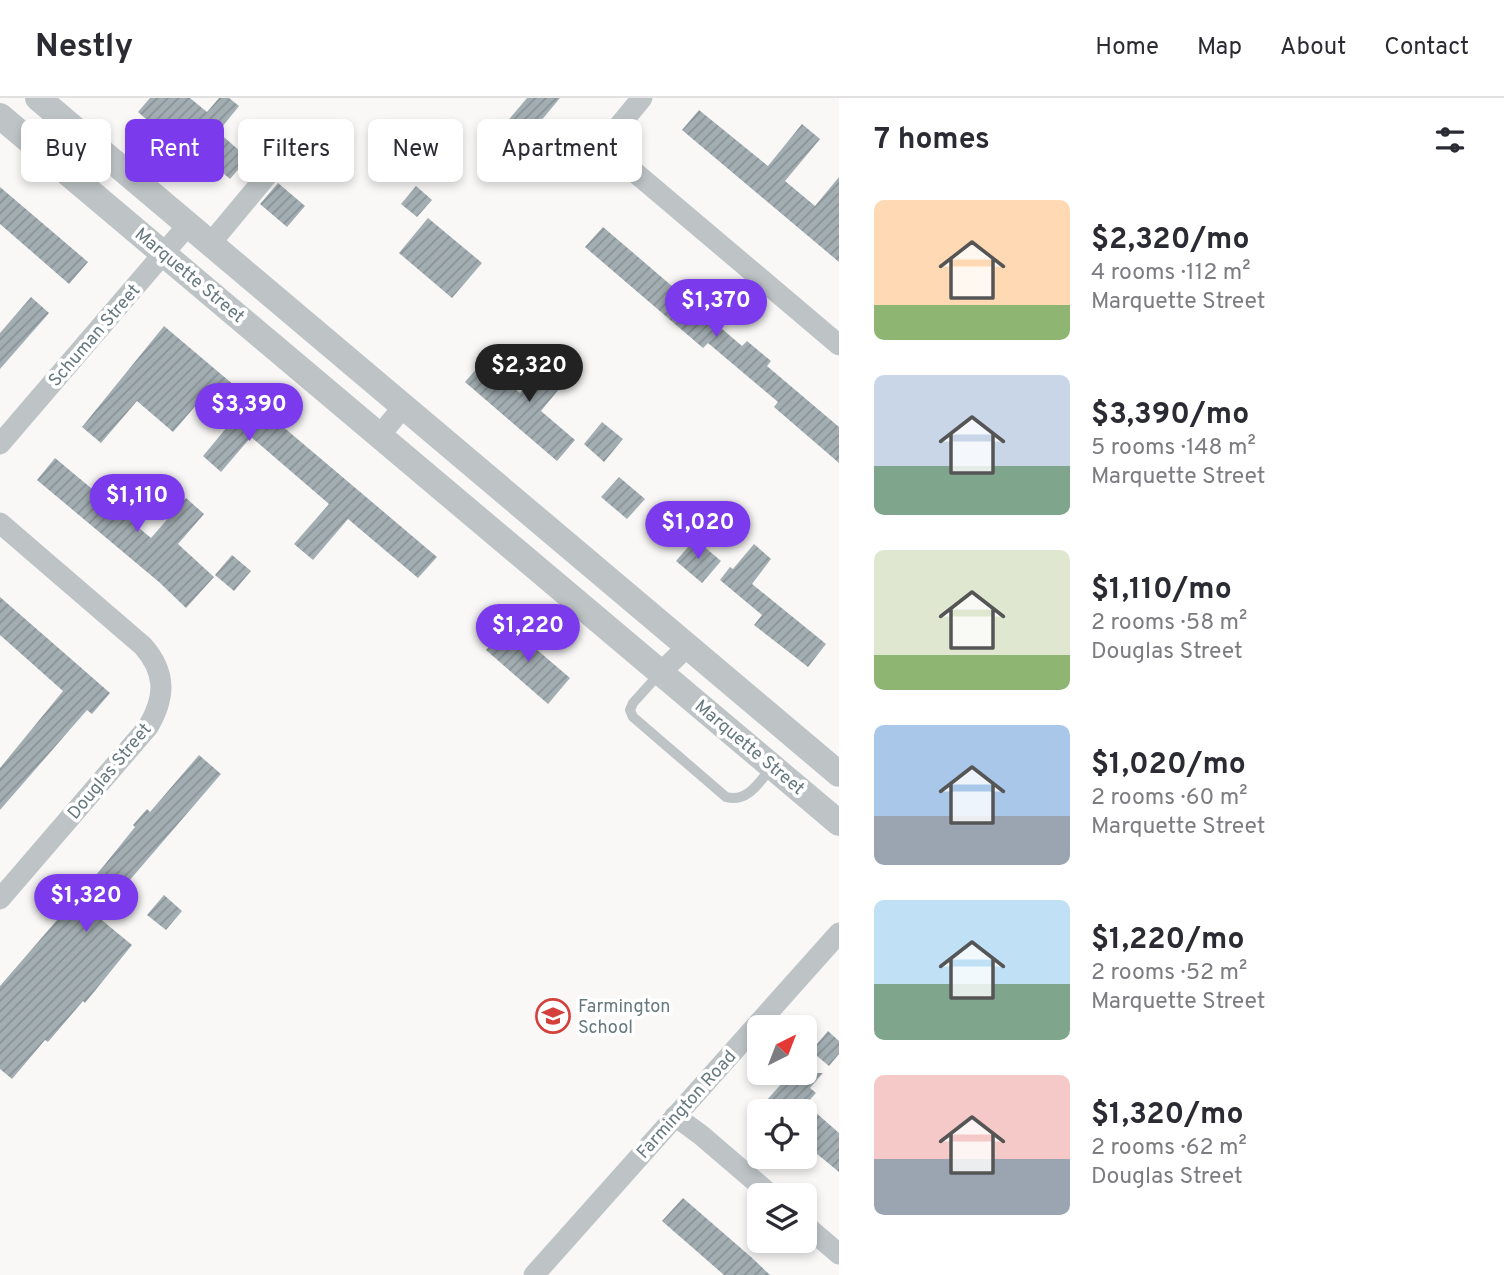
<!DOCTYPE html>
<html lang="en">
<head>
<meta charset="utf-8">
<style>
	body { margin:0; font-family:Overpass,sans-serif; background:#f7f7f7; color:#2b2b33; height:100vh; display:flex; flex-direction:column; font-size:26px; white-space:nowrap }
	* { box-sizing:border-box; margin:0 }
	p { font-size:23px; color:#7c7c81 }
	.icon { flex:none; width:38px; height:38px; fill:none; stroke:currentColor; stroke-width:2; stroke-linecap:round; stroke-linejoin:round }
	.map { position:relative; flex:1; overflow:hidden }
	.side { display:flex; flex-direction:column; background:#fff; width:665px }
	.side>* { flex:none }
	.top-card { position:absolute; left:21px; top:21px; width:665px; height:63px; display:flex; gap:14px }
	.needle { width:46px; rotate:42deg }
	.controls { position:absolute; left:747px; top:917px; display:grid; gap:14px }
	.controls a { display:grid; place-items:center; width:70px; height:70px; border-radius:10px; background:#fff; box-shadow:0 4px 10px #0003; font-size:35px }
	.price { position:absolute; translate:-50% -60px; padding:0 16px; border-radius:24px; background:#7c3aed; color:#fff; font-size:23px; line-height:46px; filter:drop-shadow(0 2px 4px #0008) }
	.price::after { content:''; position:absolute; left:50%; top:42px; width:21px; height:16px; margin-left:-10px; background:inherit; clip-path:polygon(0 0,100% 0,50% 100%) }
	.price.active { background:#222; color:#fff }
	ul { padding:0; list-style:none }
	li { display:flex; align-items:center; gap:21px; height:175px; padding:0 35px }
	li span { display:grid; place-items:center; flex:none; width:196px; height:140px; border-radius:10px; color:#555 }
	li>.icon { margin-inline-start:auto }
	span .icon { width:84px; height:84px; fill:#fffc; stroke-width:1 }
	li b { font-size:30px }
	h2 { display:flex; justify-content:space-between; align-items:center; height:84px; padding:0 35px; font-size:30px }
	.pill { padding:0 24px; border-radius:10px; background:#fff; box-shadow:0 4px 10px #0003; font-size:24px; line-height:63px }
	.pill.active { background:#7c3aed; color:#fff }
	header { display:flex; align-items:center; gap:42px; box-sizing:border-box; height:98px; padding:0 35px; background:#fff; border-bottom:2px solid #e1e1e2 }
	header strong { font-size:33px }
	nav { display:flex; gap:38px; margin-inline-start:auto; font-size:24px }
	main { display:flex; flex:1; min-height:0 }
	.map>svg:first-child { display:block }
	.building { fill:url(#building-hatch) }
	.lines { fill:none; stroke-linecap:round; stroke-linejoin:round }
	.service { stroke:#bec4c6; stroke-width:10 }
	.minor { stroke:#bec4c6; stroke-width:21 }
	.tertiary { stroke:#bec4c6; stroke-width:26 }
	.labels { text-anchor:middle; stroke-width:7; stroke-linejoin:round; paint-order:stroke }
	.street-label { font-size:18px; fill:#66797f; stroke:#fff }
	.poi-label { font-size:18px; fill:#66797f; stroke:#fff; text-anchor:start }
</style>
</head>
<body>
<header>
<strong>Nestly</strong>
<nav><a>Home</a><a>Map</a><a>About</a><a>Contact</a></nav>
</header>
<main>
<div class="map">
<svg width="839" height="1177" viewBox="0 0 839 1177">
	<defs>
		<pattern id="building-hatch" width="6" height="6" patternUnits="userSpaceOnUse" patternTransform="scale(1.75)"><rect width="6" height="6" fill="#a3aeb2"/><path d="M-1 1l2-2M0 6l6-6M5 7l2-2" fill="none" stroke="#899296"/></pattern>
	</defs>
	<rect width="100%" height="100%" fill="#f9f8f7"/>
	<!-- building -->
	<g class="building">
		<polygon points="150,0 190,0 207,14 219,0 229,0 239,8 218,34 248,60 230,81 175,34 169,41 138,14"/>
		<polygon points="527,0 560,0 530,36 538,43 516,68 489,45"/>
		<polygon points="699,12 768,68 802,26 820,41 785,83 815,108 839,79 839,164 682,32"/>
		<polygon points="282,47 299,61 284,78 278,65 270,62"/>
		<polygon points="278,85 305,108 287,129 260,106"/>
		<polygon points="416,88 432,102 417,119 401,106"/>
		<polygon points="0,89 88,164 69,186 0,126"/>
		<polygon points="428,120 482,165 452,200 399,155"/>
		<polygon points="603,129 742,248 747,243 771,263 767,268 839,329 839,365 774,309 778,304 708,245 703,250 585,149"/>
		<polygon points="31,199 49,215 0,271 0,235"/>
		<polygon points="164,228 437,459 418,480 348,421 313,462 294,446 329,406 251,339 221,374 203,358 233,322 204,298 173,334 137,303 101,345 82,329"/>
		<polygon points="552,256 573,274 541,313 575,342 557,363 465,284 478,269 496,284 501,279 520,295"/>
		<polygon points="602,324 623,341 604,364 584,346"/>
		<polygon points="55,360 151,440 186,400 204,416 178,446 214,479 186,510 159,484 37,382"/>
		<polygon points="619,379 645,401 627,421 601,399"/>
		<polygon points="668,409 687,425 671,444 652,428"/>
		<polygon points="695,441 721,463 702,485 676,463"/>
		<polygon points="754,446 771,461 752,486 826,546 808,569 754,527 762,517 720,482 730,469 733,471"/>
		<polygon points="232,457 251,473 234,493 215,477"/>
		<polygon points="0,499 110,595 92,616 87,612 0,712 0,670 63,593 0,537"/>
		<polygon points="508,527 570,580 548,606 486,552"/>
		<polygon points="199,657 221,676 98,819 132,847 85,905 83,903 48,944 45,942 12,981 0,971 0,888 102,770 135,729 133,727 147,711 150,714"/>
		<polygon points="164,797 182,813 166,832 147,817"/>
		<polygon points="828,933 839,943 839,956 829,968 811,953"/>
		<polygon points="791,975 823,975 810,990 816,995 806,1006 839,1035 839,1074 805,1046 805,1007 800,1013 757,1013"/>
		<polygon points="683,1100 751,1159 770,1177 724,1177 662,1123"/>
	</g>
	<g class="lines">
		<!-- service -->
		<path class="service" d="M661 574 633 605 630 612 633 619 726 699C748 705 759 684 772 669"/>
		<!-- minor -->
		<g class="minor">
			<polyline points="642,0 613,35 610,43 612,55 839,247"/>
			<polyline points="210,146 269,75"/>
			<polyline points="380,337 404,308"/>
			<polyline points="0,346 188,127"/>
			<path d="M0 425 143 548C166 574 166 599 148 629L0 801"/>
			<polyline points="661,574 687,549"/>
			<polyline points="675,1018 701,1037 771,1097"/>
			<polyline points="805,1127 839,1156"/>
			<polyline points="534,1177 839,835"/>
		</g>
		<!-- tertiary -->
		<g class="tertiary">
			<polyline points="38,0 839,676"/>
			<polyline points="0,18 839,725"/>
		</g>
	</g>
	<!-- icons -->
	<defs>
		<g id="school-ring" transform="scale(1.75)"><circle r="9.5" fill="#fff" stroke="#d4403b" stroke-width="1.5"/><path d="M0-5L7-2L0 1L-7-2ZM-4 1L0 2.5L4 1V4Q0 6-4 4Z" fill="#d4403b"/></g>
	</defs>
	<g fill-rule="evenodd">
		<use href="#school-ring" x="553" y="918"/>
	</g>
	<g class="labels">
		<!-- street labels -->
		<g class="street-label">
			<text transform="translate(190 177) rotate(40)" y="6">Marquette Street</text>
			<text transform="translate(94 237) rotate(-49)" y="6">Schuman Street</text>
			<text transform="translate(750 649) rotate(40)" y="6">Marquette Street</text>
			<text transform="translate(109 673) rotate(-50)" y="6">Douglas Street</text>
			<text transform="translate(686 1006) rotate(-48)" y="6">Farmington Road</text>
		</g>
		<!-- poi labels -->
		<g class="poi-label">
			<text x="578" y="914">Farmington<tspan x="578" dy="21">School</tspan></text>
		</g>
	</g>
</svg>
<div class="controls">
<a><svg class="needle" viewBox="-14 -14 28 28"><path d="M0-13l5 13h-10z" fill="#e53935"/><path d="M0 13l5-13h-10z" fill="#7c7c81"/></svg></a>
<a><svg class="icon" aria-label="locate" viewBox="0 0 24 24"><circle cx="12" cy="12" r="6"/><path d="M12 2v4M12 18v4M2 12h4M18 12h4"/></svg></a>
<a><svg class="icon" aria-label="layers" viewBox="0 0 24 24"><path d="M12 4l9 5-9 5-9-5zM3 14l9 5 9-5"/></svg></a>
</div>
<b class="price" style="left:716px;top:241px">$1,370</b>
<b class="price active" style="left:529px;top:306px">$2,320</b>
<b class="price" style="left:249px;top:345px">$3,390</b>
<b class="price" style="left:137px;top:436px">$1,110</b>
<b class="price" style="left:698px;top:463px">$1,020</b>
<b class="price" style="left:528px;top:566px">$1,220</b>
<b class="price" style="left:86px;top:836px">$1,320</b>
<div class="top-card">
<a class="pill">Buy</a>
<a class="pill active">Rent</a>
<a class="pill">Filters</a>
<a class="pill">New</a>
<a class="pill">Apartment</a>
</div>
</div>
<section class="side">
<h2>7 homes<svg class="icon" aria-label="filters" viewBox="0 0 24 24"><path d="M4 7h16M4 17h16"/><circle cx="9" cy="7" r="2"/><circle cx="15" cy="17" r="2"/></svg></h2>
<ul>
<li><span style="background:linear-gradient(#ffd9b3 75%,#8fb573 0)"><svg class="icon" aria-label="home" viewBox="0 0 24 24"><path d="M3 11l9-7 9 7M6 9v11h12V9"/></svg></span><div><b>$2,320/mo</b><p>4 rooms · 112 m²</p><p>Marquette Street</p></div></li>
<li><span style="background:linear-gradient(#c9d6e8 65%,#7fa58c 0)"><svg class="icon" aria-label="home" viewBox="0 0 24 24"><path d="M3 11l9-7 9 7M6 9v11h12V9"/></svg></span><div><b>$3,390/mo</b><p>5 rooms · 148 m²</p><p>Marquette Street</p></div></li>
<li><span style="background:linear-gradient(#dfe7d0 75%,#8fb573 0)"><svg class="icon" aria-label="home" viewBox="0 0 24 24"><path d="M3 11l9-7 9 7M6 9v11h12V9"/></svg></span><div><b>$1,110/mo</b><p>2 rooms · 58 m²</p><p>Douglas Street</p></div></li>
<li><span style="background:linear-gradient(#a9c7e8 65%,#9aa5b1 0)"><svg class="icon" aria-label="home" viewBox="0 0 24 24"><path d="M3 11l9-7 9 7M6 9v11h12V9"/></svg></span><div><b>$1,020/mo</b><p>2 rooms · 60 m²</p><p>Marquette Street</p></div></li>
<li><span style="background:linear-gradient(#bfe0f5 60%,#7fa58c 0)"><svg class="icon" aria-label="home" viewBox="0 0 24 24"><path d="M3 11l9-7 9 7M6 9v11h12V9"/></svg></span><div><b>$1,220/mo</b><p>2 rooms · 52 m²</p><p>Marquette Street</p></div></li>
<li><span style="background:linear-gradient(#f6c9c9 60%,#9aa5b1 0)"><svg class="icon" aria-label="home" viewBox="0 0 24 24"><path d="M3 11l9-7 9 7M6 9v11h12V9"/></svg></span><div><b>$1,320/mo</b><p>2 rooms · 62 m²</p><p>Douglas Street</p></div></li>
</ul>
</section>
</main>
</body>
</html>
